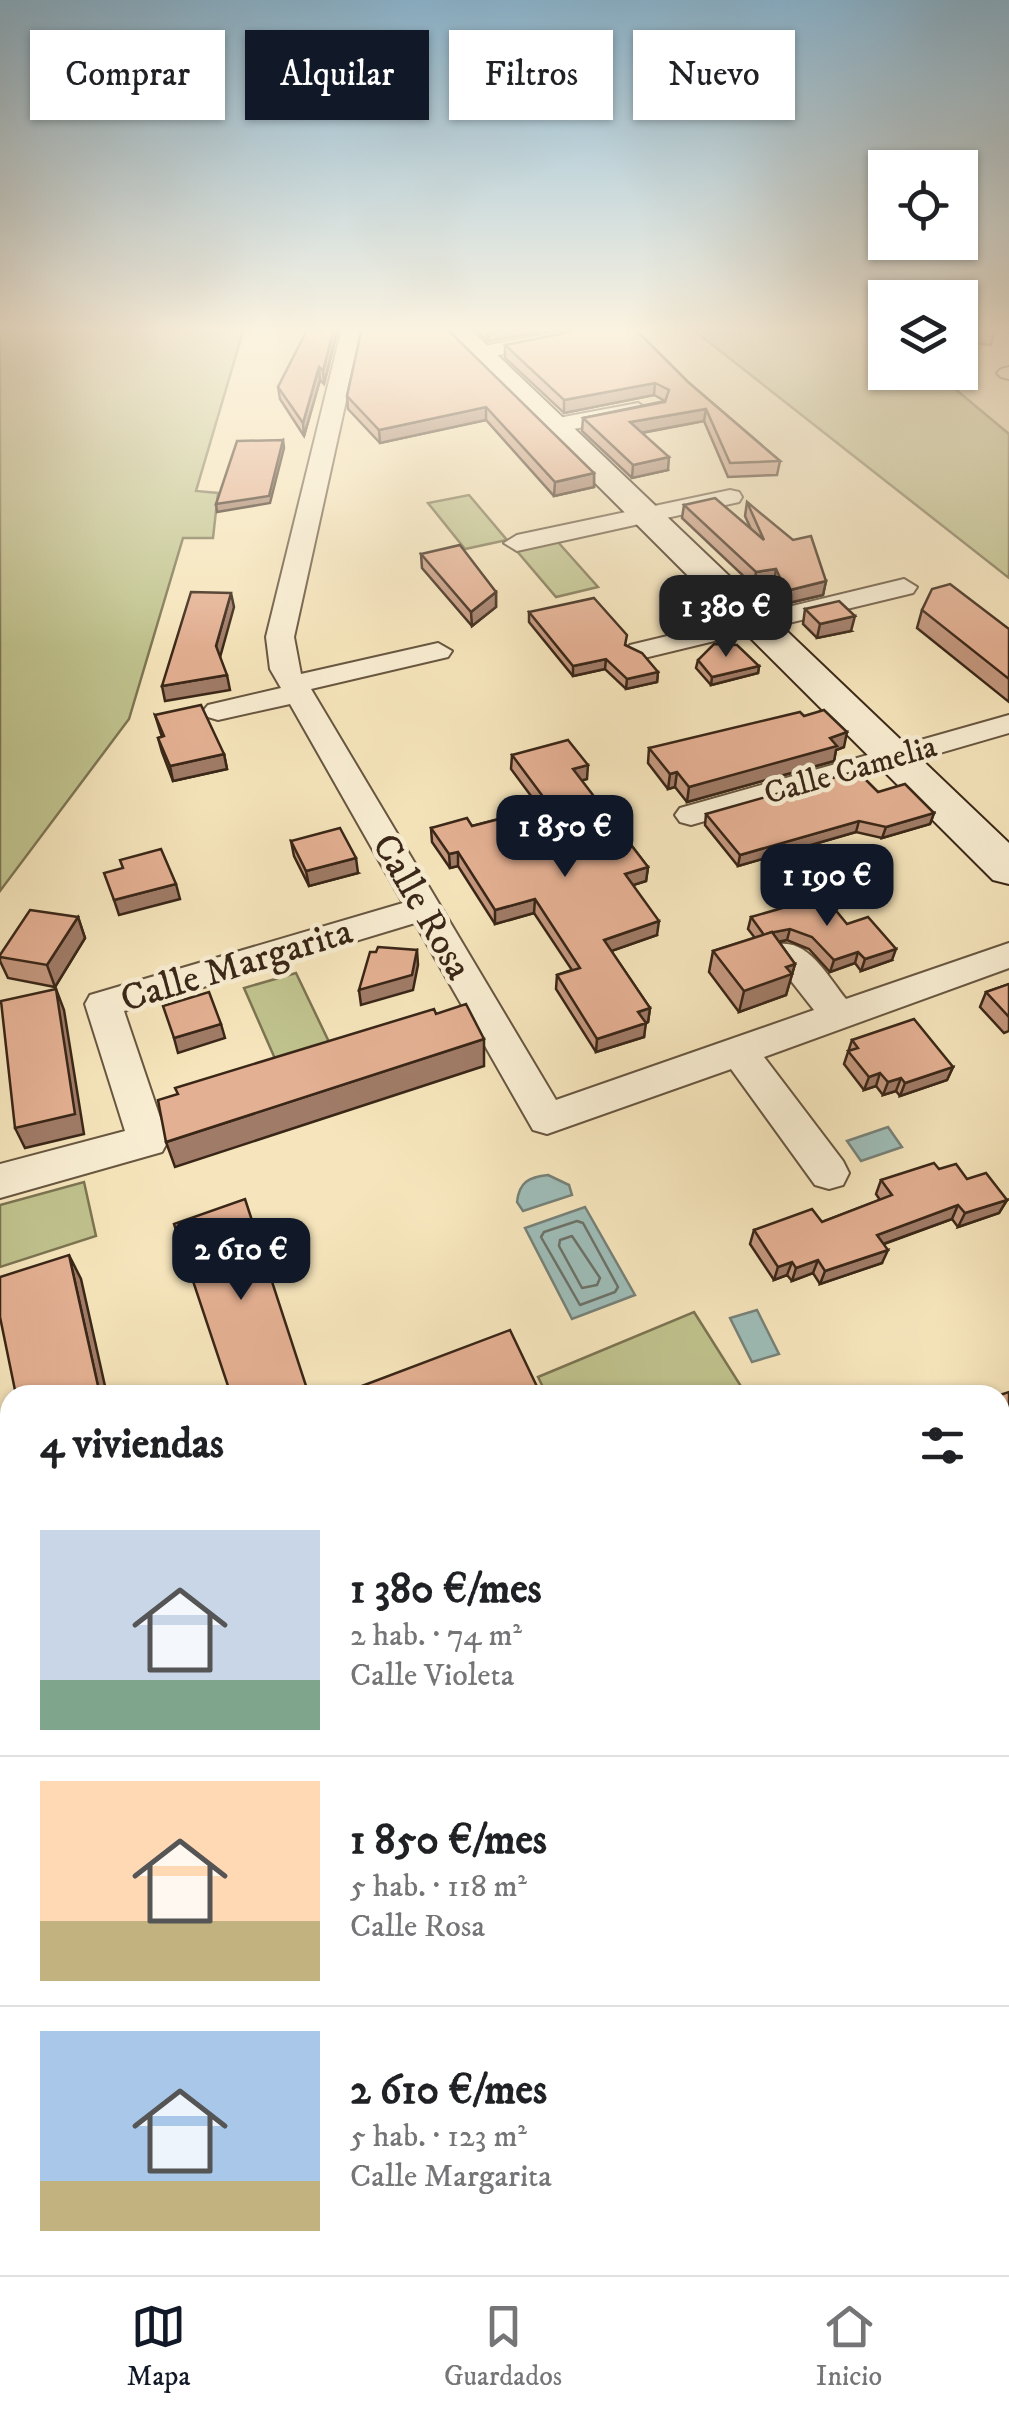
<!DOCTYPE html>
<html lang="es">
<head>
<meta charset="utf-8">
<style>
	body { margin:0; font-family:"IM FELL DW Pica",serif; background:#f2f2f2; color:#202124; height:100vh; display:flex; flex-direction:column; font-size:38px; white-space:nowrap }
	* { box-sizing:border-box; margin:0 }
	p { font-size:32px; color:#757577 }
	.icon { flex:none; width:55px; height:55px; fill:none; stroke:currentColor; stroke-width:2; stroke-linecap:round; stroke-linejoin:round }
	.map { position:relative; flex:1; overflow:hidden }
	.side { position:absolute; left:0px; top:1385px; width:1010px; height:890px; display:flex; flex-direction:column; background:#fff; border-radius:30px 30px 0 0; box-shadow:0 2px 8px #0004 }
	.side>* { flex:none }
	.guide { position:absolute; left:30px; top:30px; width:950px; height:90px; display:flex; gap:20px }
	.controls { position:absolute; left:868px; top:150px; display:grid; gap:20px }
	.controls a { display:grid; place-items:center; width:110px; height:110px; border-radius:0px; background:#fff; box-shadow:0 2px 8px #0004; font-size:50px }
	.price { position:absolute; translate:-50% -85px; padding:0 22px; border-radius:20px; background:#111827; color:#fff; font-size:32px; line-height:65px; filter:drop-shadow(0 2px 5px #0008) }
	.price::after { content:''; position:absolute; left:50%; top:60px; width:30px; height:22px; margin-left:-15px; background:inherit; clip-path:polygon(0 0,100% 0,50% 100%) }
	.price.on { background:#222; color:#fff }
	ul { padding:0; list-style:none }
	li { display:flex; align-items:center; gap:30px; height:250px; padding:0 40px }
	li+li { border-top:2px solid #e0e0e0 }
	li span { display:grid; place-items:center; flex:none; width:280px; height:200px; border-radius:0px; color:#555 }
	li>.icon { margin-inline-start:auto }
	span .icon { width:120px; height:120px; fill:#fffc; stroke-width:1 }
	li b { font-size:42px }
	h2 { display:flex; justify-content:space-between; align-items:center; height:120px; padding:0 40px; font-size:42px }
	.tag { padding:0 35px; border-radius:0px; background:#fff; box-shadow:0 2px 8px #0004; font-size:35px; line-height:90px }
	.tag.on { background:#111827; color:#fff }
	.tabs { display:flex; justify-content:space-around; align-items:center; height:140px; border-top:2px solid #e0e0e0; background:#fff; font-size:28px; color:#757577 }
	.tabs a { display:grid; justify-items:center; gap:5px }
	.tabs .on { color:#111827 }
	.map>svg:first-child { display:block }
	.green { fill:#c0c38e; stroke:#7c7452; stroke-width:2.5 }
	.water { fill:#9ebdb8; stroke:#768178; stroke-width:2.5 }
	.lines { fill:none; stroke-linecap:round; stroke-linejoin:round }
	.shore { stroke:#6c7268; stroke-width:2.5 }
	.street-casing { stroke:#685640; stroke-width:4 }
	.secondary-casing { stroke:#392617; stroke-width:4 }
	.street { fill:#f9eed3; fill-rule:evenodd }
	.secondary { fill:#f9eed3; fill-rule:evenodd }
	.wall { fill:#c4977e; stroke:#392617; stroke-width:2.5 }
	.shaded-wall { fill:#a07b67; stroke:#392617; stroke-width:2.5 }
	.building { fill:#e4b093; stroke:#392617; stroke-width:2.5 }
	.labels { text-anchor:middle; stroke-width:9; stroke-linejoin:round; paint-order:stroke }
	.far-street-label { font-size:32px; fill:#392617; stroke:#f9eed3 }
	.street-label { font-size:38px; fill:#392617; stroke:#f9eed3 }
</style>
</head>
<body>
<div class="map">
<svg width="1009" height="2275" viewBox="0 0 1009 2275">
	<rect width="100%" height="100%" fill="#f6e5bc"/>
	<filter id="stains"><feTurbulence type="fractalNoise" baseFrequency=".002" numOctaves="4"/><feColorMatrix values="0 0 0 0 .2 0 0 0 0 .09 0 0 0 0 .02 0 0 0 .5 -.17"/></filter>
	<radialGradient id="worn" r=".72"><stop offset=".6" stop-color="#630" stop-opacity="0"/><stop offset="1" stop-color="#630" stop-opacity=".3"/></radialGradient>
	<!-- green -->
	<g class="green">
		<polygon points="0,328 244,328 196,491 218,493 213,538 183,538 129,719 0,891"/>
		<polygon points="691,328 885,328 885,372 936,373 1009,434 1009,578"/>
		<polygon points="469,495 507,540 465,549 428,503"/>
		<polygon points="557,541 598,587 556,597 516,550"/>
		<polygon points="296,973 330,1044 276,1061 244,988"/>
		<polygon points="84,1182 96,1236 0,1267 0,1205"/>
		<polygon points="694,1312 744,1391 733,1395 547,1395 538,1377"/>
	</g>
	<!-- water -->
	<g class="water">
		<polygon points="888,1127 902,1147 861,1161 847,1141"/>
		<path d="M548 1175 569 1185 572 1195 523 1211 517 1202C519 1182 529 1177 548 1175Z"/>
		<polygon points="585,1207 635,1295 572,1319 525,1228"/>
		<polygon points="757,1310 779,1354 752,1362 730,1318"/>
	</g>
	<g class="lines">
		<!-- shore -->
		<g class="shore">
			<polygon points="577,1221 583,1223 618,1287 615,1292 580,1305 541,1237 544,1232"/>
			<polygon points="572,1236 600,1278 597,1285 582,1288 559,1246 560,1240"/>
		</g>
		<!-- street casing -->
		<g class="street-casing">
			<g id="street">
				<path d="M342 328H362L294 637 301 674 438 643 452 651 448 657 311 689 556 1100 814 1010 770 954 775 945C807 936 828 977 846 999L1009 943V968L764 1057 843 1161 849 1173 843 1185 829 1189 815 1185 731 1069 547 1134 533 1130 415 923 124 1011 168 1141 162 1152 0 1198V1164L125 1131 85 1004 90 995 403 903 290 704 218 720 208 717 203 711 208 705 281 688 270 669 266 637Z"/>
				<polygon points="558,332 565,334 565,342 479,359 469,353 479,347"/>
				<polygon points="1009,367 1009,379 1001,377 997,373 1001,369"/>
				<polygon points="638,403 649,410 646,415 553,433 542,426 553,419"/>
				<polygon points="730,490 739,492 742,497 739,502 517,551 504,543 517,535"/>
				<polygon points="904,579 917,587 913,593 640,659 626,651 630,645"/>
				<polygon points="1009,715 1009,733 691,825 680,822 675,815 680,808"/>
				<polygon points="1000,1501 1009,1504 1009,1555 1000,1552"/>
				<polygon points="163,2265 231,2265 233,2275 165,2275"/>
				<polygon points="813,2265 881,2265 885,2275 817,2275"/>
			</g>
		</g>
		<!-- secondary casing -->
		<g class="secondary-casing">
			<polygon id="secondary" points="440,328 469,328 1009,843 1009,884 993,880"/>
		</g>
		<!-- street -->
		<use href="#street" class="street"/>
		<!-- secondary -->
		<use href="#secondary" class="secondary"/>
	</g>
	<!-- wall -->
	<g class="wall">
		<polygon points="338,328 324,384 320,380 304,436 280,399 278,387"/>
		<polygon points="362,328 594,473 594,487 554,496 486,420 380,443 348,409 347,396"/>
		<polygon points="473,328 561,328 488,341"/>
		<polygon points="563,328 634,328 688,382 780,461 777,475 728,477 704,421 642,433 668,470 632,478 582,431 583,418 665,401 654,395 564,413 505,358 505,345 571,332 572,330"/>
		<polygon points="960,328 995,328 991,345 960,342"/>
		<polygon points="747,502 826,581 823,595 784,604 774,582 754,586 682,518 684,505 751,529 745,516"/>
		<polygon points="421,554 496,592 496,607 472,626 422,568"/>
		<polygon points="805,609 851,631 817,638 803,624"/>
		<polygon points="922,610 1009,629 1009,702 917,628"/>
		<polygon points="529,612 626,645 658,672 657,682 626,689 605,669 573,676 529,622"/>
		<polygon points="698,660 759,666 758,673 711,685 696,668"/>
		<polygon points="155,715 224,754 227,769 173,781 162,752 158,738 162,737"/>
		<polygon points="844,747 836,750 834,761 687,802 675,787 668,789 648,763 649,748"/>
		<polygon points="512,755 587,779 581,780 648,867 646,881 633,885 657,935 611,951 650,1008 648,1022 645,1023 644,1037 596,1052 556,989 557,975 572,970 534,913 495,924 458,866 450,868 432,842 431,828 472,826 540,808 511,769"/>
		<polygon points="878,792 934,813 930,824 882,838 856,832 738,866 705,825 706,814"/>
		<polygon points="291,841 358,873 309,886 294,856"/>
		<polygon points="78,917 85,938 55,987 8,978 0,961 0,955"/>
		<polygon points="751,917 847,924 892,960 861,971 855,963 830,972 809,949 787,940 779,942 795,964 786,995 739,1012 709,972 713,951 755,938 748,929"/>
		<polygon points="1009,984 1009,1031 1004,1033 980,1007 986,992"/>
		<polygon points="852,1040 953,1067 947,1080 900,1096 896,1091 883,1095 876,1086 864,1090 844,1064"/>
		<polygon points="939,1169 967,1179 1007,1200 999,1213 958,1227 952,1219 884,1244 882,1263 820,1284 813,1273 792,1281 787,1275 774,1280 750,1244 754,1230 822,1222 880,1200 876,1194 881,1180"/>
	</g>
	<!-- shaded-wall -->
	<g class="shaded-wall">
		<polygon points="334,328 338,328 324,384 323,371"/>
		<polygon points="497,328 561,328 488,341 488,329"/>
		<polygon points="319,367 320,380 304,436 303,423"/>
		<polygon points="655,383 654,395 564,413 564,400"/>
		<polygon points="486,407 486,420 380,443 379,430"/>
		<polygon points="706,409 704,421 629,435 630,422"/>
		<polygon points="283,440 284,448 270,503 217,512 216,504"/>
		<polygon points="669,457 668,470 632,478 633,465"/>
		<polygon points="594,473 594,487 554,496 555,482"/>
		<polygon points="776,569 774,582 754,586 756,572"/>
		<polygon points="826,581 823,595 784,604 786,591"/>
		<polygon points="496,592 496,607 472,626 471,612"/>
		<polygon points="231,593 234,607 219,661 216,646"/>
		<polygon points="855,616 851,631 817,638 820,624"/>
		<polygon points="606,659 605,669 573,676 573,666"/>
		<polygon points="759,666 758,673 711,685 712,677"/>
		<polygon points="658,672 657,682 626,689 627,679"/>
		<polygon points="227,675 230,690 165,701 162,686"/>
		<polygon points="847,732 844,747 836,750 834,761 687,802 689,787"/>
		<polygon points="224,754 227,769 173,781 170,766"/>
		<polygon points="588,765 587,779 572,783 573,769"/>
		<polygon points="677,772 675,787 668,789 670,774"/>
		<polygon points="934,813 930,824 882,838 886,827"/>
		<polygon points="859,821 856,832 738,866 740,855"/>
		<polygon points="458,852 458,866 450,868 449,854"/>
		<polygon points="356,858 358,873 309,886 306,871"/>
		<polygon points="648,867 646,881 624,888 625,874"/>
		<polygon points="176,884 180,899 119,915 114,900"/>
		<polygon points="535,899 534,913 495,924 495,910"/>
		<polygon points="78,917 85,938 55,987 47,965"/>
		<polygon points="659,921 657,935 603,954 604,940"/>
		<polygon points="790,929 787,940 772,943 774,932"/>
		<polygon points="896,949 892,960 861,971 865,959"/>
		<polygon points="417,950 418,965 413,990 361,1005 359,990"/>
		<polygon points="858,952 855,963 830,972 834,960"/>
		<polygon points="795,964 786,995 739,1012 744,991 786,967"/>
		<polygon points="56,989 64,1010 84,1134 25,1148 15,1128"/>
		<polygon points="650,1008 648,1022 636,1026 638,1012"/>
		<polygon points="646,1023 644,1037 596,1052 597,1039"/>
		<polygon points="221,1024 225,1038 178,1053 174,1038"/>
		<polygon points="484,1039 484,1066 175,1167 166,1142"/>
		<polygon points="953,1067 947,1080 900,1096 905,1083"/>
		<polygon points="880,1073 876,1086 864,1090 869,1077"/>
		<polygon points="901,1078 896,1091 883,1095 888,1082"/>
		<polygon points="1007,1200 999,1213 958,1227 965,1213"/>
		<polygon points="958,1205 952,1219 872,1248 877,1235"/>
		<polygon points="888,1250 882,1263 820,1284 825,1271"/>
		<polygon points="69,1255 81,1279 107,1395 100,1395"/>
		<polygon points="818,1260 813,1273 792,1281 796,1268"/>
		<polygon points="792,1262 787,1275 774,1280 778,1267"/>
		<polygon points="1009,1431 1009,1439 1000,1443 1001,1435"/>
		<polygon points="10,1613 10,1637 0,1641 0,1617"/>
		<polygon points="134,2265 144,2265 146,2275 136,2275"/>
	</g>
	<!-- building -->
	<g class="building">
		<polygon points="308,328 334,328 323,371 319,367 303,423 278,387"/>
		<polygon points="362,328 446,328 594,473 555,482 486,407 379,430 347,396"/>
		<polygon points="572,328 634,328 688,382 780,461 730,463 706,409 630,422 669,457 633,465 583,418 665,402 669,390 655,383 564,400 505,345 571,332"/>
		<polygon points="283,440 269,496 216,504 237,441"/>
		<polygon points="715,498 764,540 747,502 793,540 811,536 826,581 786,591 776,569 756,572 684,505"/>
		<polygon points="460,545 496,592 471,612 421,554"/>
		<polygon points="950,584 1009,629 1009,679 922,610 932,589"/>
		<polygon points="191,592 231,593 216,646 227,675 162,686"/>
		<polygon points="594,598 627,635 625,645 642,653 658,672 627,679 606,659 573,666 529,612"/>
		<polygon points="839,601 855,616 820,624 805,609"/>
		<polygon points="714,644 737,645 759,666 712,677 698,660"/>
		<polygon points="201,705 224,754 170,766 158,738 164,736 155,715"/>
		<polygon points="824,710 847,732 830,738 837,746 689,787 677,772 670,774 649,748 800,712 804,716"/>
		<polygon points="568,740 588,765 573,769 648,867 625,874 659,921 604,940 650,1008 638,1012 646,1023 597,1039 557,975 580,968 535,899 495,910 458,852 449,854 431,828 467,818 472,826 480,824 550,806 512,755"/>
		<polygon points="857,771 878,792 905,784 934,813 886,827 859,821 740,855 706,814"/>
		<polygon points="340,828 356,858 306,871 291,841"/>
		<polygon points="161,849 176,884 114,900 104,873 123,868 120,860"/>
		<polygon points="824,896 847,924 868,917 896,949 865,959 858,952 834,960 812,937 790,929 774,932 773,934 772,932 764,935 751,917"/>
		<polygon points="30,910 78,917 47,965 0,957 0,955"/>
		<polygon points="772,932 795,964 786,967 792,974 744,991 713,951"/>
		<polygon points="378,947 417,950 412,975 359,990 370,952 376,952"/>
		<polygon points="1009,984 1009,1017 986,992"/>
		<polygon points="56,989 75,1114 15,1128 1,1001"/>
		<polygon points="209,992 221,1024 174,1038 163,1006"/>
		<polygon points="466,1004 484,1039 166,1142 158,1100 178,1094 175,1088 434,1009 436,1014"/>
		<polygon points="914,1019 953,1067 905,1083 901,1078 888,1082 880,1073 869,1077 848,1051 858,1048 852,1040"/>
		<polygon points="934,1163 939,1169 956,1164 967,1179 986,1173 1007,1200 965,1213 958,1205 877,1235 888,1250 825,1271 818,1260 796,1268 792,1262 778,1267 754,1230 812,1209 822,1222 892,1195 881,1180"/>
		<polygon points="245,1199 309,1395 231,1395 174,1224"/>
		<polygon points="69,1255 100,1395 16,1395 0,1317 0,1277"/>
		<polygon points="510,1330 541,1395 338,1395"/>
		<polygon points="1009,1392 1009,1431 1001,1435 1000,1395"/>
		<polygon points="10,1518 10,1613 0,1617 0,1522"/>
		<polygon points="1000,1566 1009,1579 1009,1662 1000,1667"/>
		<polygon points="1006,2059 1009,2064 1009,2123 1000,2129 1000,2063"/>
		<polygon points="1000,2132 1008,2145 1000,2150"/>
		<polygon points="38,2265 134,2265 136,2275 39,2275"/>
		<polygon points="267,2265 396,2265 399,2275 270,2275"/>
	</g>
	<!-- sky -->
	<linearGradient id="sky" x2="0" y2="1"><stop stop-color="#8ab8d5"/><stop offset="0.51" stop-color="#fbf3e1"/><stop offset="1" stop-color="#fbf3e1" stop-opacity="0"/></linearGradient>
	<rect width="1009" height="646" fill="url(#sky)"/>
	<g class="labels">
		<!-- far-street labels -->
		<g class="far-street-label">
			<text transform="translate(850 769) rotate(-16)" y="11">Calle Camelia</text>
		</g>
		<!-- street labels -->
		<g class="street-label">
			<text transform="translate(423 906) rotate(60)" y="13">Calle Rosa</text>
			<text transform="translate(236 964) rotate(-17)" y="13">Calle Margarita</text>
		</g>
	</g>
	<rect width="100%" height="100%" filter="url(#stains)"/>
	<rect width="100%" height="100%" fill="url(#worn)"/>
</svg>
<div class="controls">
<a><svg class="icon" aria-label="locate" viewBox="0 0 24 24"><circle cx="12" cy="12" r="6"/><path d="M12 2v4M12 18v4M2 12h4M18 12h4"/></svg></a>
<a><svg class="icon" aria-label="layers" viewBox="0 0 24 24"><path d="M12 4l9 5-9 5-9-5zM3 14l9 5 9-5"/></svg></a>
</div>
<b class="price on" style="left:726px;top:660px">1 380 €</b>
<b class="price" style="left:565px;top:880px">1 850 €</b>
<b class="price" style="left:827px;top:929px">1 190 €</b>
<b class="price" style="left:241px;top:1303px">2 610 €</b>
<div class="guide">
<a class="tag">Comprar</a>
<a class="tag on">Alquilar</a>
<a class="tag">Filtros</a>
<a class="tag">Nuevo</a>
</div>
<section class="side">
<h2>4 viviendas<svg class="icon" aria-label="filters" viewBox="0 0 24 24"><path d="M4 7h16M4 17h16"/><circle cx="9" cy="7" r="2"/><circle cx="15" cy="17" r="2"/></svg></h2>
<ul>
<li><span style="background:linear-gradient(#c9d6e8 75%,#7fa58c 0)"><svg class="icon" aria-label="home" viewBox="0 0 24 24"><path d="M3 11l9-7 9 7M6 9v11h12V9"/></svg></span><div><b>1 380 €/mes</b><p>2 hab. · 74 m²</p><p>Calle Violeta</p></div></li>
<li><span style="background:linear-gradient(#ffd9b3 70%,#c2b280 0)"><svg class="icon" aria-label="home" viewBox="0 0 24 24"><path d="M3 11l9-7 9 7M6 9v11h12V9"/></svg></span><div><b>1 850 €/mes</b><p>5 hab. · 118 m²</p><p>Calle Rosa</p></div></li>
<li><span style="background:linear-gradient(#a9c7e8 75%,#c2b280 0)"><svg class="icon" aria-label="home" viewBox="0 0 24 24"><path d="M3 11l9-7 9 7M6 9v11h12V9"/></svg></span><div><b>2 610 €/mes</b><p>5 hab. · 123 m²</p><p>Calle Margarita</p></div></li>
</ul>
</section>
</div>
<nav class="tabs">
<a class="on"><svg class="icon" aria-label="map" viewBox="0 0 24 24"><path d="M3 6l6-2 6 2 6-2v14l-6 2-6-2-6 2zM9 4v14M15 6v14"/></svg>Mapa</a>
<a><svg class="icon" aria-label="saved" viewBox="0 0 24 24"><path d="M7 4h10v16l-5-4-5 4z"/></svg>Guardados</a>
<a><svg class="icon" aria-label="home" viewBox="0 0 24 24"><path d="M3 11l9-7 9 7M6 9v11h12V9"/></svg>Inicio</a>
</nav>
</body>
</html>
